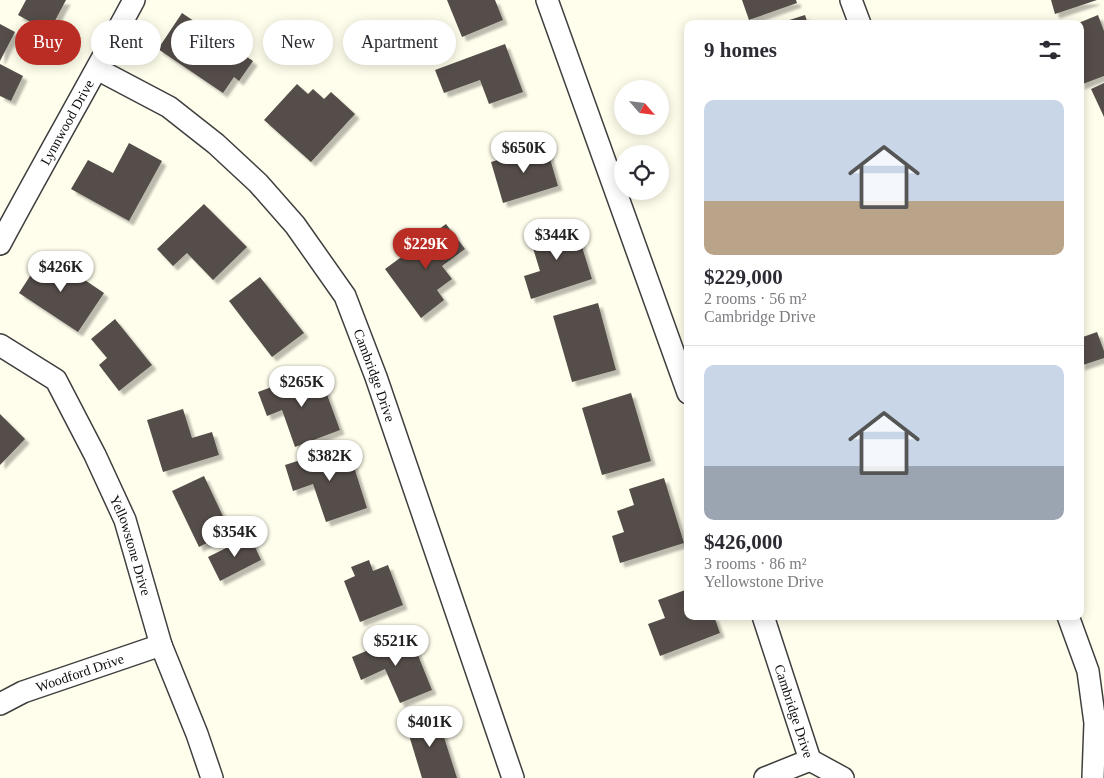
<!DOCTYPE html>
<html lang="en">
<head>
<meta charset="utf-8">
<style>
	body { margin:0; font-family:"Times New Roman",serif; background:#f2f2f3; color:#2b2b33; height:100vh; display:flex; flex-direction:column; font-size:19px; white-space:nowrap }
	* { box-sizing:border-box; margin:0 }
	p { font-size:16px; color:#7c7c81 }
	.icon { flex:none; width:28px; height:28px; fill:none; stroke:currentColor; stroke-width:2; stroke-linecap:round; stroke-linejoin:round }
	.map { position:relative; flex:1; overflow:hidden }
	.drawer { position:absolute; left:684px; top:20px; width:400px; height:600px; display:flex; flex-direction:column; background:#fff; border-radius:10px; box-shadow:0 2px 12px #0003 }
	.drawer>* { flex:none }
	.guide { position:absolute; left:15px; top:20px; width:475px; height:45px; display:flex; gap:10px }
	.needle { width:32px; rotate:118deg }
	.controls { position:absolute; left:614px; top:80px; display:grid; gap:10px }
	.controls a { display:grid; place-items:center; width:55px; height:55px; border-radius:50%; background:#fff; box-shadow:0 2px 12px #0003; font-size:25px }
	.price { position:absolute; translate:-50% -42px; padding:0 11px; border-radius:18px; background:#fff; color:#222; font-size:16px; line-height:32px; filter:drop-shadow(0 1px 2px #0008) }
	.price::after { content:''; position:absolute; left:50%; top:30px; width:15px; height:11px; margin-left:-8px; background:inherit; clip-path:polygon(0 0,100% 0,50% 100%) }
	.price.current { background:#ba2d25; color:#fff }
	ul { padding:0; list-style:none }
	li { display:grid; align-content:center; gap:10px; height:265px; padding:0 20px }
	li+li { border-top:1px solid #e1e1e2 }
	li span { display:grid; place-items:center; height:155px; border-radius:10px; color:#555 }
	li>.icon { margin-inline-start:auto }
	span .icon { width:90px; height:90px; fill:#fffc; stroke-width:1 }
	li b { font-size:21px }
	h2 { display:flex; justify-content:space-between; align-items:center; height:60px; padding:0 20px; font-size:21px }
	.chip { padding:0 18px; border-radius:22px; background:#fff; box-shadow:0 2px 12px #0003; font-size:18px; line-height:45px }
	.chip.current { background:#ba2d25; color:#fff }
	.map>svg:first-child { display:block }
	.building { fill:#544e48; filter:url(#shadow) }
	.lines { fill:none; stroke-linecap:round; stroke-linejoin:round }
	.street-casing { stroke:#3f3f3f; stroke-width:24 }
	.street { stroke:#fff; stroke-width:21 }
	.labels { text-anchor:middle; stroke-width:5; stroke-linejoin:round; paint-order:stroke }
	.street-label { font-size:14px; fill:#0c0c0c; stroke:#fff }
</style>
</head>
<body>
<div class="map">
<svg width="1104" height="778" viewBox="0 0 1104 778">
	<defs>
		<filter id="shadow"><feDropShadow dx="4.5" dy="4.5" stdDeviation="1" flood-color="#0004"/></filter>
	</defs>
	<rect width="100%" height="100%" fill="#fffdeb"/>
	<!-- building -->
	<g class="building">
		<polygon points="26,0 66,0 49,32 18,15"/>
		<polygon points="447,0 495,0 503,20 462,37"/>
		<polygon points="742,0 796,0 797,3 749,20"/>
		<polygon points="1051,0 1097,0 1055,14"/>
		<polygon points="182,13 253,61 239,81 234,77 223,93 158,49"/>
		<polygon points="805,15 808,24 780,24 780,23"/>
		<polygon points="1098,15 1104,31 1104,76 1080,85 1080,24 1076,24"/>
		<polygon points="0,24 15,32 0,61"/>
		<polygon points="505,44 523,92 489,104 480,80 444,93 435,70"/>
		<polygon points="0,64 23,76 11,101 0,96"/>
		<polygon points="1104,83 1104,117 1091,89"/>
		<polygon points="297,84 308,94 313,89 324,99 331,92 355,114 311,162 264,120"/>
		<polygon points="129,143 162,161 129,221 71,189 88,160 113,173"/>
		<polygon points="546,145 558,186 503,203 491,162"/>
		<polygon points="204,204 247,247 213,280 187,253 173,266 157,249"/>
		<polygon points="574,221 592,279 531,299 524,276 540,271 529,235"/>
		<polygon points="446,224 465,249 442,266 452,279 437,290 444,300 421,318 385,269"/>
		<polygon points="45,253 104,293 78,332 19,293"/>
		<polygon points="260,277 304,333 272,357 229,301"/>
		<polygon points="598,303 616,370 572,382 553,316"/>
		<polygon points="115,319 152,365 119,391 99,365 107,358 91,339"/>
		<polygon points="1097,332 1104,351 1104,358 1080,366 1080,338"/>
		<polygon points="318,370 340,430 295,447 282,410 267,416 258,392"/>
		<polygon points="631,393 651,461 602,475 582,408"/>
		<polygon points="183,409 192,438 212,432 219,455 163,472 147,420"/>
		<polygon points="0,414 25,439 0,465"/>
		<polygon points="347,445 367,508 326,522 313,484 293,491 285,465"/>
		<polygon points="204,476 230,531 199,547 172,491"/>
		<polygon points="664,478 684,543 620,563 612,536 624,532 617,511 634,505 629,489"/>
		<polygon points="250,536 261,560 220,581 208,557"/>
		<polygon points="369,560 373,571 388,565 403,605 360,622 344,581 355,576 351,567"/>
		<polygon points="688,589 688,616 714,616 720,633 660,656 648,624 665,618 658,600"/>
		<polygon points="409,633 432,690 400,703 385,669 361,680 352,657"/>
		<polygon points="436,712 457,778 422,778 405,722"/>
	</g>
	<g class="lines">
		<!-- street casing -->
		<g class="street-casing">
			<g id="street">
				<polyline points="547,0 688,393"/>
				<polyline points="851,0 860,24"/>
				<path id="s1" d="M97 69 169 107 216 144 258 183 295 225 345 296 376 377 513 778"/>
				<path id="s2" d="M0 244C44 162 90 82 134 0"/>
				<path id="s3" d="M0 345 56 380 95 455 125 520 161 645 197 734 212 778"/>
				<path id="s4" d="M763 616 810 760 765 778"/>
				<polyline points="1068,616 1088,671 1095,723 1093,778"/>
				<path id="s5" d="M0 704 23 692 161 645"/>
				<polyline points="810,760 843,778"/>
			</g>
		</g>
		<!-- street -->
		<use href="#street" class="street"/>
	</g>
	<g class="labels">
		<!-- street labels -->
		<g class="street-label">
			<text dy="5" stroke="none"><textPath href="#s2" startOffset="139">Lynnwood Drive</textPath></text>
			<text dy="5" stroke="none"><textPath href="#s1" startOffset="426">Cambridge Drive</textPath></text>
			<text dy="5" stroke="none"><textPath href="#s3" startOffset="248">Yellowstone Drive</textPath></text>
			<text dy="5" stroke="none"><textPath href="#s5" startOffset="86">Woodford Drive</textPath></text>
			<text dy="5" stroke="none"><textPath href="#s4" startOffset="100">Cambridge Drive</textPath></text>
		</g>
	</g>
</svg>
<div class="controls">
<a><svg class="needle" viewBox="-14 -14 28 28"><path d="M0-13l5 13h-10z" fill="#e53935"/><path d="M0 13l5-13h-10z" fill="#7c7c81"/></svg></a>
<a><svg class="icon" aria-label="locate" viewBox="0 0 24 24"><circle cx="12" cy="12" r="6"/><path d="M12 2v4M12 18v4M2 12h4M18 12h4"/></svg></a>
</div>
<b class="price" style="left:524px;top:174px">$650K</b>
<b class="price" style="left:557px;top:261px">$344K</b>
<b class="price current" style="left:426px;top:270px">$229K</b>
<b class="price" style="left:61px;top:293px">$426K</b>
<b class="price" style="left:302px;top:408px">$265K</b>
<b class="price" style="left:330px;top:482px">$382K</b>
<b class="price" style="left:235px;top:558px">$354K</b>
<b class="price" style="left:396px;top:667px">$521K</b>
<b class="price" style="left:430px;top:748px">$401K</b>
<div class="guide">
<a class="chip current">Buy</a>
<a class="chip">Rent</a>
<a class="chip">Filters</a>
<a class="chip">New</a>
<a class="chip">Apartment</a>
</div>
<section class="drawer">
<h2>9 homes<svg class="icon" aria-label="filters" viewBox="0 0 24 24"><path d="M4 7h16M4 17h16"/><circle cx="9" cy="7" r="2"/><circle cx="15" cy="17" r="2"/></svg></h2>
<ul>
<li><span style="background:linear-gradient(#c9d6e8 65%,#b9a48a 0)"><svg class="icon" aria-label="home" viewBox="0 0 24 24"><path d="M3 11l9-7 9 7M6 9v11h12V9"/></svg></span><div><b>$229,000</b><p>2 rooms · 56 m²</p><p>Cambridge Drive</p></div></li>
<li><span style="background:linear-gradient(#c9d6e8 65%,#9aa5b1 0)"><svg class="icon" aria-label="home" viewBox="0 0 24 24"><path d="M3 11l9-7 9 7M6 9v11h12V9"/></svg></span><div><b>$426,000</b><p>3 rooms · 86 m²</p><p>Yellowstone Drive</p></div></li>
</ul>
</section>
</div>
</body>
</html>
